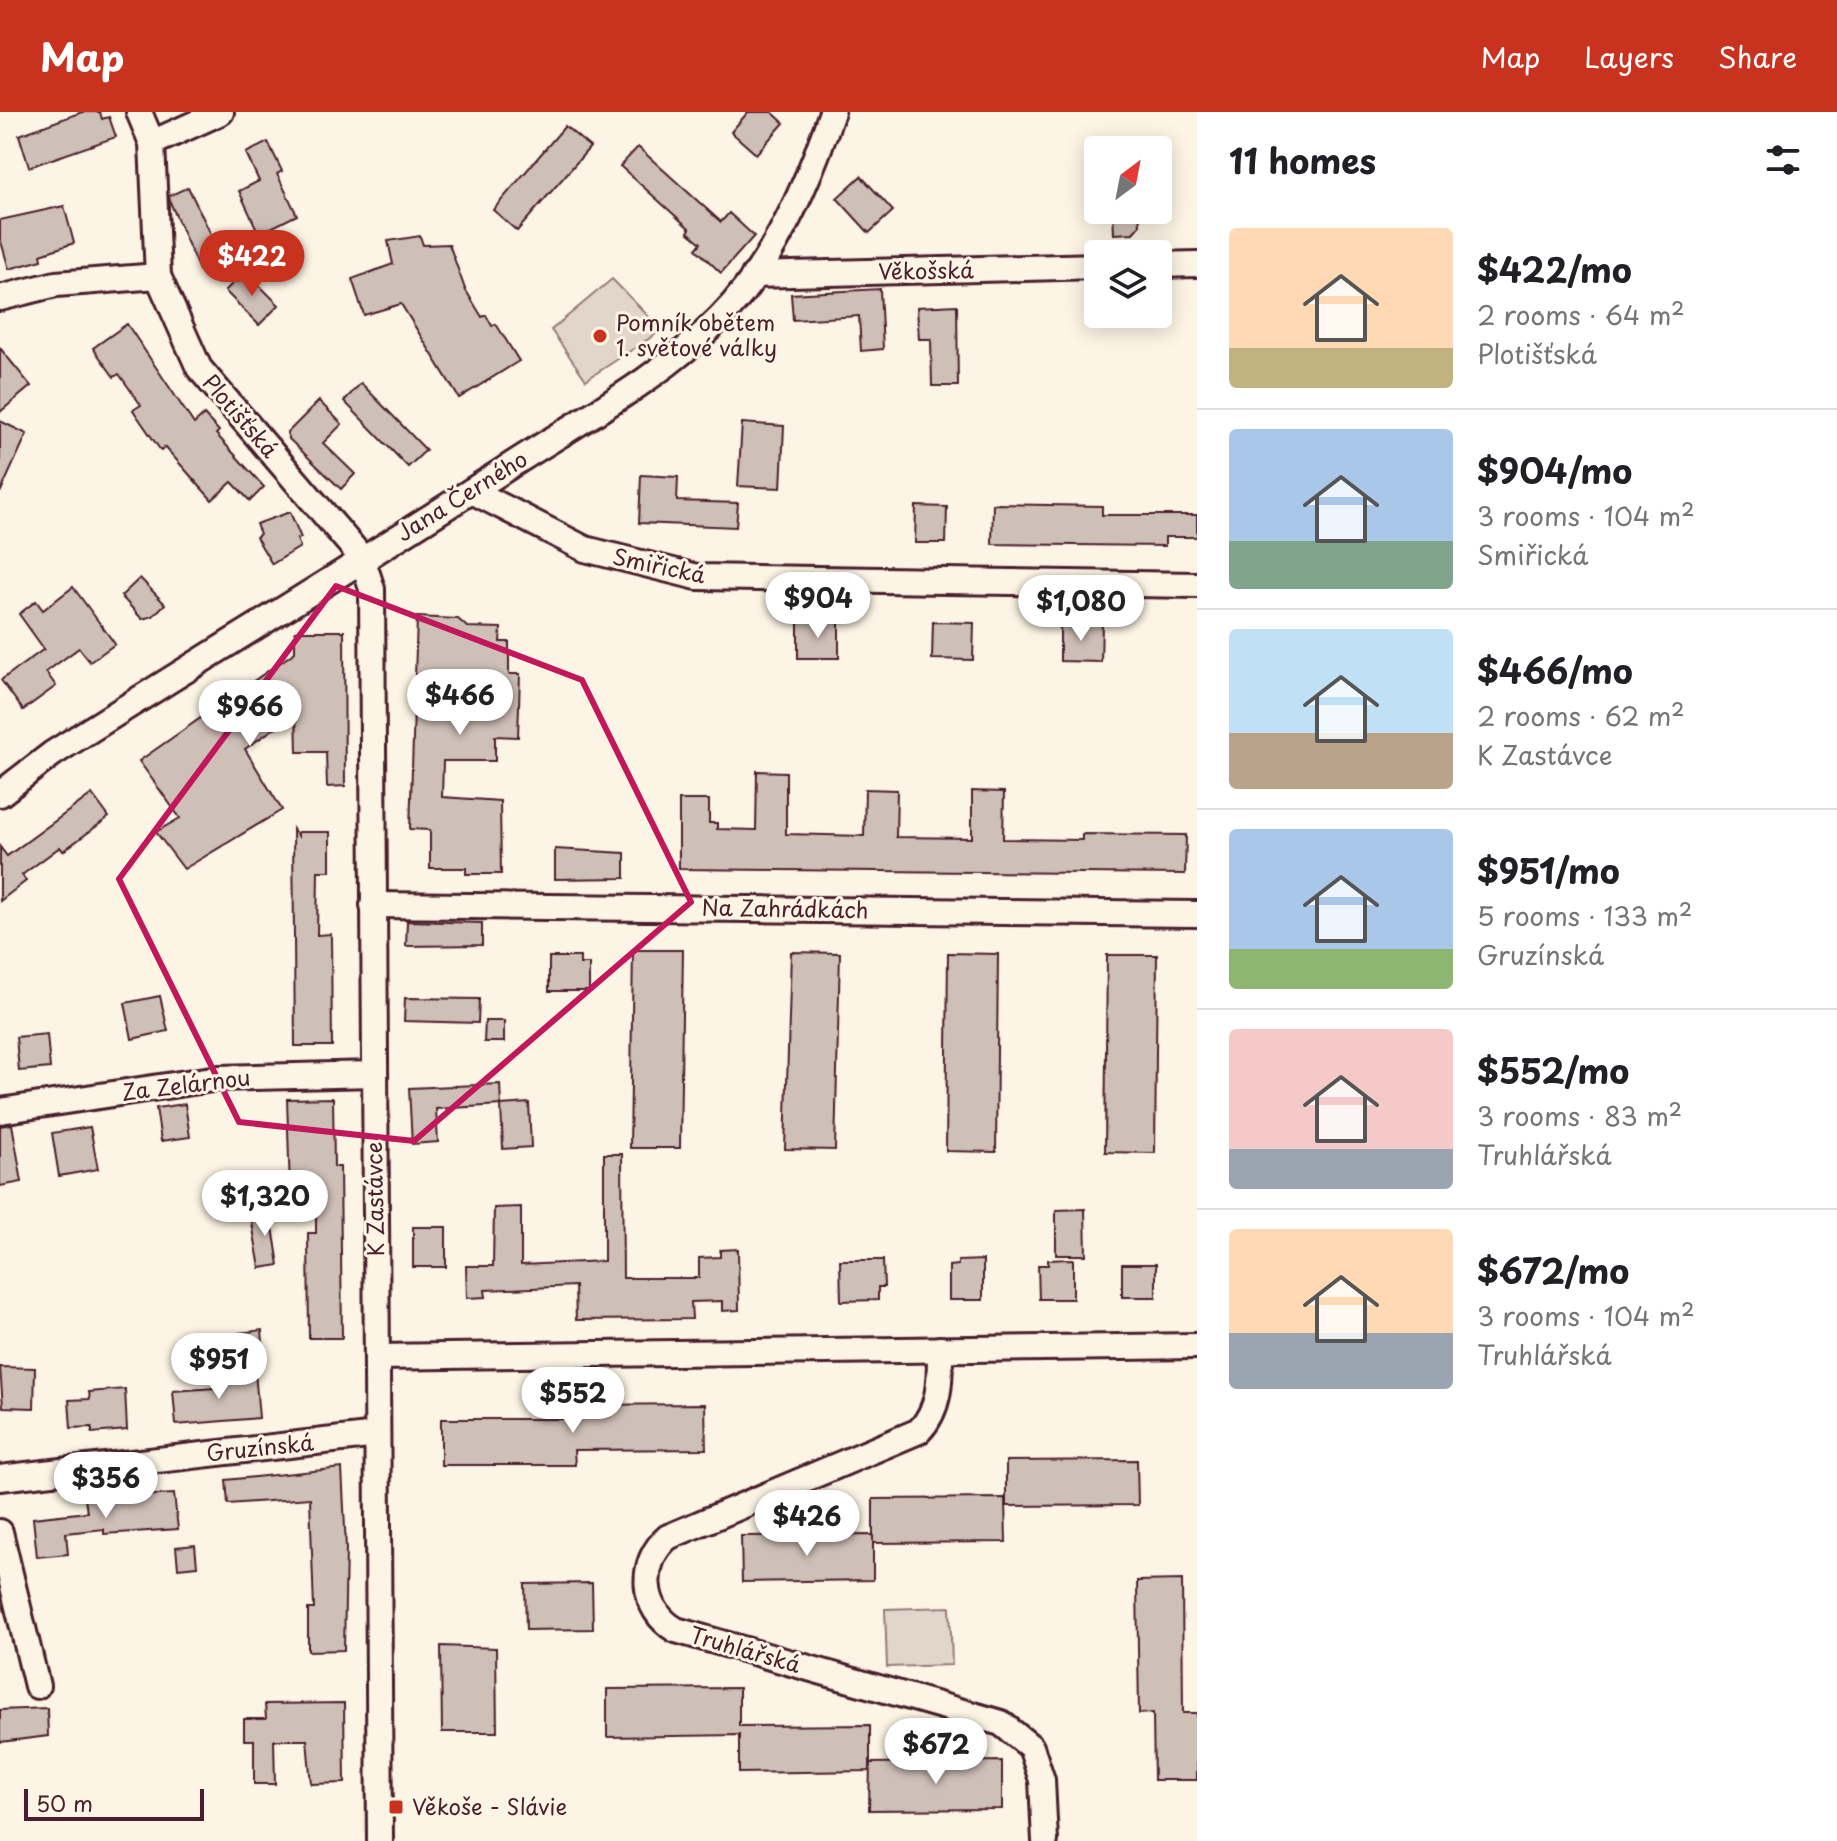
<!DOCTYPE html>
<html lang="en">
<head>
<meta charset="utf-8">
<style>
	body { margin:0; font-family:"Playpen Sans",sans-serif; background:#f2f2f2; color:#202124; height:100vh; display:flex; flex-direction:column; font-size:30px; white-space:nowrap }
	* { box-sizing:border-box; margin:0 }
	p { font-size:26px; color:#757577 }
	.icon { flex:none; width:44px; height:44px; fill:none; stroke:currentColor; stroke-width:2; stroke-linecap:round; stroke-linejoin:round }
	.map { position:relative; flex:1; overflow:hidden }
	.sheet { display:flex; flex-direction:column; background:#fff; width:640px }
	.sheet>* { flex:none }
	.needle { width:52px; rotate:32deg }
	.controls { position:absolute; left:1084px; top:24px; display:grid; gap:16px }
	.controls a { display:grid; place-items:center; width:88px; height:88px; border-radius:8px; background:#fff; box-shadow:0 4px 20px #0003; font-size:40px }
	.scale { position:absolute; left:24px; bottom:20px; width:180px; box-sizing:border-box; padding-left:8px; border:4px solid #4a1f2b; border-top:0; font-size:22px; line-height:28px; white-space:nowrap; color:#4a1f2b; -webkit-text-stroke:6px #fcf5e5; paint-order:stroke }
	.price { position:absolute; translate:-50% -68px; padding:0 18px; border-radius:28px; background:#fff; color:#222; font-size:26px; line-height:52px; filter:drop-shadow(0 2px 4px #0008) }
	.price::after { content:''; position:absolute; left:50%; top:48px; width:24px; height:18px; margin-left:-12px; background:inherit; clip-path:polygon(0 0,100% 0,50% 100%) }
	.price.current { background:#c8321e; color:#fff }
	ul { padding:0; list-style:none }
	li { display:flex; align-items:center; gap:24px; height:200px; padding:0 32px }
	li+li { border-top:2px solid #e0e0e0 }
	li span { display:grid; place-items:center; flex:none; width:224px; height:160px; border-radius:8px; color:#555 }
	li>.icon { margin-inline-start:auto }
	span .icon { width:96px; height:96px; fill:#fffc; stroke-width:1 }
	li b { font-size:34px }
	h2 { display:flex; justify-content:space-between; align-items:center; height:96px; padding:0 32px; font-size:34px }
	header { display:flex; align-items:center; gap:48px; box-sizing:border-box; height:112px; padding:0 40px; background:#c8321e; color:#fff }
	header strong { font-size:38px }
	nav { display:flex; gap:44px; margin-inline-start:auto; font-size:28px }
	main { display:flex; flex:1; min-height:0 }
	.map>svg:first-child { display:block }
	.green { fill:#e2d5ca; stroke:#967a7a; stroke-width:2 }
	.building { fill:#cfc0b7; stroke:#4a1f2b; stroke-width:2 }
	.lines { fill:none; stroke-linecap:round; stroke-linejoin:round }
	.minor-casing { stroke:#4a1f2b; stroke-width:30 }
	.minor { stroke:#fcf5e5; stroke-width:24 }
	.marked { fill:none; stroke:#c2185b; stroke-width:6; stroke-linejoin:round }
	.poi-dot { fill:#c8321e; stroke:#fcf5e5; stroke-width:3 }
	.labels { text-anchor:middle; stroke-width:6; stroke-linejoin:round; paint-order:stroke }
	.street-label { font-size:22px; fill:#4a1f2b; stroke:#fcf5e5 }
	.poi-label { font-size:22px; fill:#4a1f2b; stroke:#fcf5e5; text-anchor:start }
</style>
</head>
<body>
<header>
<strong>Map</strong>
<nav><a>Map</a><a>Layers</a><a>Share</a></nav>
</header>
<main>
<div class="map">
<svg width="1197" height="1729" viewBox="0 0 1197 1729">
	<rect width="100%" height="100%" fill="#fcf5e5"/>
	<filter id="ink" filterUnits="userSpaceOnUse"><feTurbulence type="fractalNoise" baseFrequency=".0125" numOctaves="2"/><feDisplacementMap in="SourceGraphic" scale="16" xChannelSelector="R" yChannelSelector="G"/><feConvolveMatrix kernelMatrix="1 2 1 2 8 2 1 2 1" color-interpolation-filters="sRGB"/></filter>
	<g filter="url(#ink)">
		<!-- green -->
		<g class="green">
			<polygon points="612,167 662,218 586,268 551,218"/>
			<polygon points="950,1495 952,1553 887,1555 885,1497"/>
		</g>
		<!-- building -->
		<g class="building">
			<polygon points="82,0 100,0 102,7 109,5 116,25 29,55 19,23"/>
			<polygon points="748,0 772,0 784,11 756,42 731,20"/>
			<polygon points="565,14 590,35 517,119 493,98"/>
			<polygon points="268,30 282,59 277,62 297,103 259,122 239,79 259,69 246,41"/>
			<polygon points="638,35 721,110 729,101 754,124 721,161 696,137 701,131 688,120 690,117 620,54"/>
			<polygon points="861,64 893,99 869,121 837,86"/>
			<polygon points="188,75 222,145 199,158 170,90 169,84"/>
			<polygon points="64,94 74,131 41,142 42,148 9,157 0,126 0,108"/>
			<polygon points="1113,98 1139,98 1140,113 1133,121 1114,122"/>
			<polygon points="420,124 423,133 449,132 465,177 482,205 486,203 492,214 496,212 519,249 459,286 401,192 364,203 352,167 393,152 388,129"/>
			<polygon points="245,159 279,193 259,213 225,179"/>
			<polygon points="880,177 883,237 861,239 859,204 793,208 791,182"/>
			<polygon points="957,193 958,274 932,274 931,227 919,227 917,195"/>
			<polygon points="127,212 194,312 204,303 219,319 216,322 264,375 250,389 232,370 212,388 165,335 161,339 133,298 141,293 119,262 114,265 93,236"/>
			<polygon points="0,236 31,274 0,300"/>
			<polygon points="361,271 426,338 408,355 344,289"/>
			<polygon points="319,289 342,312 323,331 355,362 341,377 289,327 287,321"/>
			<polygon points="0,309 27,322 0,381"/>
			<polygon points="742,311 784,314 781,376 738,374"/>
			<polygon points="641,363 678,365 677,389 738,391 736,415 639,411"/>
			<polygon points="993,392 1102,394 1102,403 1197,403 1197,425 1165,425 1165,434 992,432"/>
			<polygon points="916,394 947,395 946,431 915,431"/>
			<polygon points="290,400 301,426 297,427 300,435 272,452 256,425 260,422 256,412"/>
			<polygon points="140,466 165,492 153,504 142,507 121,484"/>
			<polygon points="73,475 115,532 90,550 79,536 46,560 56,574 23,598 1,568 44,537 19,502 36,489 43,498"/>
			<polygon points="417,505 458,507 467,515 501,516 500,530 509,530 509,562 520,562 518,625 495,624 495,649 443,649 442,685 500,689 501,762 466,762 466,756 430,756 430,718 410,717"/>
			<rect x="798" y="509" width="41" height="37"/>
			<polygon points="933,510 974,511 973,548 932,547"/>
			<polygon points="1060,512 1102,512 1101,550 1060,549"/>
			<polygon points="295,519 344,519 345,674 327,675 326,640 297,640 296,601 245,637 282,698 184,757 156,720 180,706 139,649 295,540"/>
			<polygon points="757,659 786,660 786,722 864,724 865,677 897,678 896,725 972,726 972,679 1004,680 1003,727 1082,728 1082,722 1186,723 1185,762 679,757 679,688 709,688 709,711 717,711 717,717 756,718"/>
			<polygon points="92,682 109,705 63,739 60,735 22,763 26,769 0,789 0,735 7,744"/>
			<polygon points="293,717 298,724 298,720 330,720 330,759 318,759 317,823 331,822 332,934 295,934"/>
			<polygon points="555,737 625,741 625,766 555,767"/>
			<polygon points="407,809 482,811 482,833 406,834"/>
			<polygon points="633,838 683,838 680,1036 630,1036"/>
			<polygon points="791,840 840,841 835,1038 785,1037"/>
			<polygon points="948,841 998,842 996,1040 946,1039"/>
			<polygon points="1107,843 1157,843 1155,1041 1105,1040"/>
			<polygon points="549,845 580,845 580,852 589,852 589,879 549,879"/>
			<polygon points="160,884 168,919 132,927 125,891"/>
			<polygon points="405,886 479,887 478,911 404,909"/>
			<polygon points="485,909 504,909 504,930 484,930"/>
			<polygon points="47,922 50,956 19,959 16,925"/>
			<polygon points="500,972 501,993 436,997 438,1030 412,1032 409,976"/>
			<polygon points="333,986 334,1055 340,1055 342,1226 309,1226 308,1121 316,1121 316,1078 290,1078 287,987"/>
			<polygon points="529,991 531,1035 503,1037 501,993"/>
			<polygon points="185,992 190,1025 161,1029 156,996"/>
			<polygon points="12,1012 22,1070 0,1074 0,1014"/>
			<polygon points="90,1015 98,1057 59,1064 52,1021"/>
			<polygon points="604,1042 622,1042 623,1166 699,1166 699,1146 720,1145 720,1138 738,1137 739,1198 722,1199 722,1189 691,1190 692,1207 576,1208 575,1174 485,1178 486,1185 467,1186 466,1154 493,1154 494,1096 521,1095 521,1153 604,1149"/>
			<polygon points="270,1096 279,1153 260,1156 250,1099"/>
			<polygon points="1085,1097 1086,1143 1056,1143 1056,1098"/>
			<rect x="413" y="1115" width="33" height="40"/>
			<polygon points="1073,1147 1073,1187 1039,1187 1038,1153 1048,1153 1048,1148"/>
			<polygon points="840,1148 883,1148 884,1175 878,1175 878,1188 841,1189"/>
			<polygon points="983,1148 983,1188 949,1188 949,1154 958,1153 958,1149"/>
			<rect x="1122" y="1152" width="34" height="33"/>
			<polygon points="262,1218 264,1244 241,1246 238,1221"/>
			<polygon points="0,1255 35,1256 34,1296 3,1295"/>
			<polygon points="255,1259 259,1306 176,1313 173,1279 215,1276 214,1268 229,1267 228,1262"/>
			<polygon points="125,1277 127,1318 92,1321 92,1315 71,1316 69,1288 90,1287 89,1280"/>
			<polygon points="705,1292 706,1337 574,1338 575,1353 441,1353 441,1307 571,1307 573,1293"/>
			<polygon points="1137,1348 1138,1393 1006,1394 1006,1349"/>
			<polygon points="342,1356 346,1436 344,1538 308,1539 308,1497 314,1497 310,1386 228,1392 226,1368"/>
			<polygon points="174,1382 178,1417 104,1422 104,1417 66,1421 68,1442 37,1445 33,1406 87,1400 85,1387"/>
			<polygon points="1005,1386 1006,1430 873,1431 873,1387"/>
			<polygon points="873,1423 873,1468 742,1470 741,1424"/>
			<polygon points="195,1433 197,1454 178,1456 176,1435"/>
			<polygon points="1182,1468 1183,1601 1197,1601 1197,1668 1154,1668 1153,1601 1139,1602 1137,1469"/>
			<polygon points="592,1471 593,1517 526,1518 525,1472"/>
			<polygon points="441,1534 496,1536 497,1620 442,1620"/>
			<polygon points="739,1576 739,1614 870,1613 870,1659 739,1661 739,1623 607,1625 607,1577"/>
			<polygon points="344,1591 345,1671 311,1672 307,1628 274,1628 275,1672 254,1672 254,1628 244,1628 244,1607 266,1607 265,1592"/>
			<polygon points="47,1596 48,1624 0,1630 0,1598"/>
			<polygon points="1002,1649 1002,1697 869,1698 870,1651"/>
		</g>
		<g class="lines">
			<!-- minor casing -->
			<g class="minor-casing">
				<g id="minor">
					<polyline points="139,0 152,31 158,164 199,256 362,446 372,477 380,1729"/>
					<polyline points="152,31 221,0"/>
					<polyline points="1158,153 1197,152"/>
					<polyline points="754,163 1098,154"/>
					<polyline points="0,186 56,172 158,164"/>
					<polyline points="472,379 585,437 697,465 1197,473"/>
					<path d="M0 682 52 642C205 545 361 451 513 352 583 307 661 266 720 206 772 154 809 68 832 0"/>
					<polyline points="373,793 1197,802"/>
					<polyline points="0,999 219,966 374,962"/>
					<path d="M940 1237C940 1266 941 1296 919 1319L668 1425C638 1450 641 1498 676 1518L1001 1611 1031 1635 1042 1668 1045 1729"/>
					<polyline points="377,1245 1197,1234"/>
					<polyline points="0,1366 377,1323"/>
					<polyline points="0,1420 37,1574"/>
				</g>
			</g>
			<!-- minor -->
			<use href="#minor" class="minor"/>
		</g>
	</g>
	<!-- marked area -->
	<path class="marked" d="M336 474 582 568 691 790 414 1029 239 1010 119 767Z"/>
	<!-- markers -->
	<g class="poi-dot">
		<circle cx="600" cy="224" r="8"/>
		<rect x="388" y="1687" width="16" height="16" rx="4"/>
	</g>
	<g class="labels">
		<!-- street labels -->
		<g class="street-label">
			<text transform="translate(926 159) rotate(-1)" y="8">Věkošská</text>
			<text transform="translate(240 304) rotate(49)" y="8">Plotišťská</text>
			<text transform="translate(462 384) rotate(-32)" y="8">Jana Černého</text>
			<text transform="translate(659 454) rotate(12)" y="8">Smiřická</text>
			<text transform="translate(785 797) rotate(1)" y="8">Na Zahrádkách</text>
			<text transform="translate(186 973) rotate(-7)" y="8">Za Zelárnou</text>
			<text transform="translate(375 1087) rotate(-91)" y="8">K Zastávce</text>
			<text transform="translate(260 1336) rotate(-6)" y="8">Gruzínská</text>
			<text transform="translate(745 1538) rotate(16)" y="8">Truhlářská</text>
		</g>
		<!-- poi labels -->
		<g class="poi-label">
			<text x="616" y="219">Pomník obětem<tspan x="616" dy="25">1. světové války</tspan></text>
			<text x="412" y="1703">Věkoše - Slávie</text>
		</g>
	</g>
</svg>
<div class="controls">
<a><svg class="needle" viewBox="-14 -14 28 28"><path d="M0-13l5 13h-10z" fill="#e53935"/><path d="M0 13l5-13h-10z" fill="#757577"/></svg></a>
<a><svg class="icon" aria-label="layers" viewBox="0 0 24 24"><path d="M12 4l9 5-9 5-9-5zM3 14l9 5 9-5"/></svg></a>
</div>
<div class="scale">50 m</div>
<b class="price current" style="left:252px;top:186px">$422</b>
<b class="price" style="left:818px;top:528px">$904</b>
<b class="price" style="left:1081px;top:531px">$1,080</b>
<b class="price" style="left:460px;top:625px">$466</b>
<b class="price" style="left:250px;top:636px">$966</b>
<b class="price" style="left:265px;top:1126px">$1,320</b>
<b class="price" style="left:219px;top:1289px">$951</b>
<b class="price" style="left:573px;top:1323px">$552</b>
<b class="price" style="left:106px;top:1408px">$356</b>
<b class="price" style="left:807px;top:1446px">$426</b>
<b class="price" style="left:936px;top:1674px">$672</b>
</div>
<section class="sheet">
<h2>11 homes<svg class="icon" aria-label="filters" viewBox="0 0 24 24"><path d="M4 7h16M4 17h16"/><circle cx="9" cy="7" r="2"/><circle cx="15" cy="17" r="2"/></svg></h2>
<ul>
<li><span style="background:linear-gradient(#ffd9b3 75%,#c2b280 0)"><svg class="icon" aria-label="home" viewBox="0 0 24 24"><path d="M3 11l9-7 9 7M6 9v11h12V9"/></svg></span><div><b>$422/mo</b><p>2 rooms · 64 m²</p><p>Plotišťská</p></div></li>
<li><span style="background:linear-gradient(#a9c7e8 70%,#7fa58c 0)"><svg class="icon" aria-label="home" viewBox="0 0 24 24"><path d="M3 11l9-7 9 7M6 9v11h12V9"/></svg></span><div><b>$904/mo</b><p>3 rooms · 104 m²</p><p>Smiřická</p></div></li>
<li><span style="background:linear-gradient(#bfe0f5 65%,#b9a48a 0)"><svg class="icon" aria-label="home" viewBox="0 0 24 24"><path d="M3 11l9-7 9 7M6 9v11h12V9"/></svg></span><div><b>$466/mo</b><p>2 rooms · 62 m²</p><p>K Zastávce</p></div></li>
<li><span style="background:linear-gradient(#a9c7e8 75%,#8fb573 0)"><svg class="icon" aria-label="home" viewBox="0 0 24 24"><path d="M3 11l9-7 9 7M6 9v11h12V9"/></svg></span><div><b>$951/mo</b><p>5 rooms · 133 m²</p><p>Gruzínská</p></div></li>
<li><span style="background:linear-gradient(#f6c9c9 75%,#9aa5b1 0)"><svg class="icon" aria-label="home" viewBox="0 0 24 24"><path d="M3 11l9-7 9 7M6 9v11h12V9"/></svg></span><div><b>$552/mo</b><p>3 rooms · 83 m²</p><p>Truhlářská</p></div></li>
<li><span style="background:linear-gradient(#ffd9b3 65%,#9aa5b1 0)"><svg class="icon" aria-label="home" viewBox="0 0 24 24"><path d="M3 11l9-7 9 7M6 9v11h12V9"/></svg></span><div><b>$672/mo</b><p>3 rooms · 104 m²</p><p>Truhlářská</p></div></li>
</ul>
</section>
</main>
</body>
</html>
